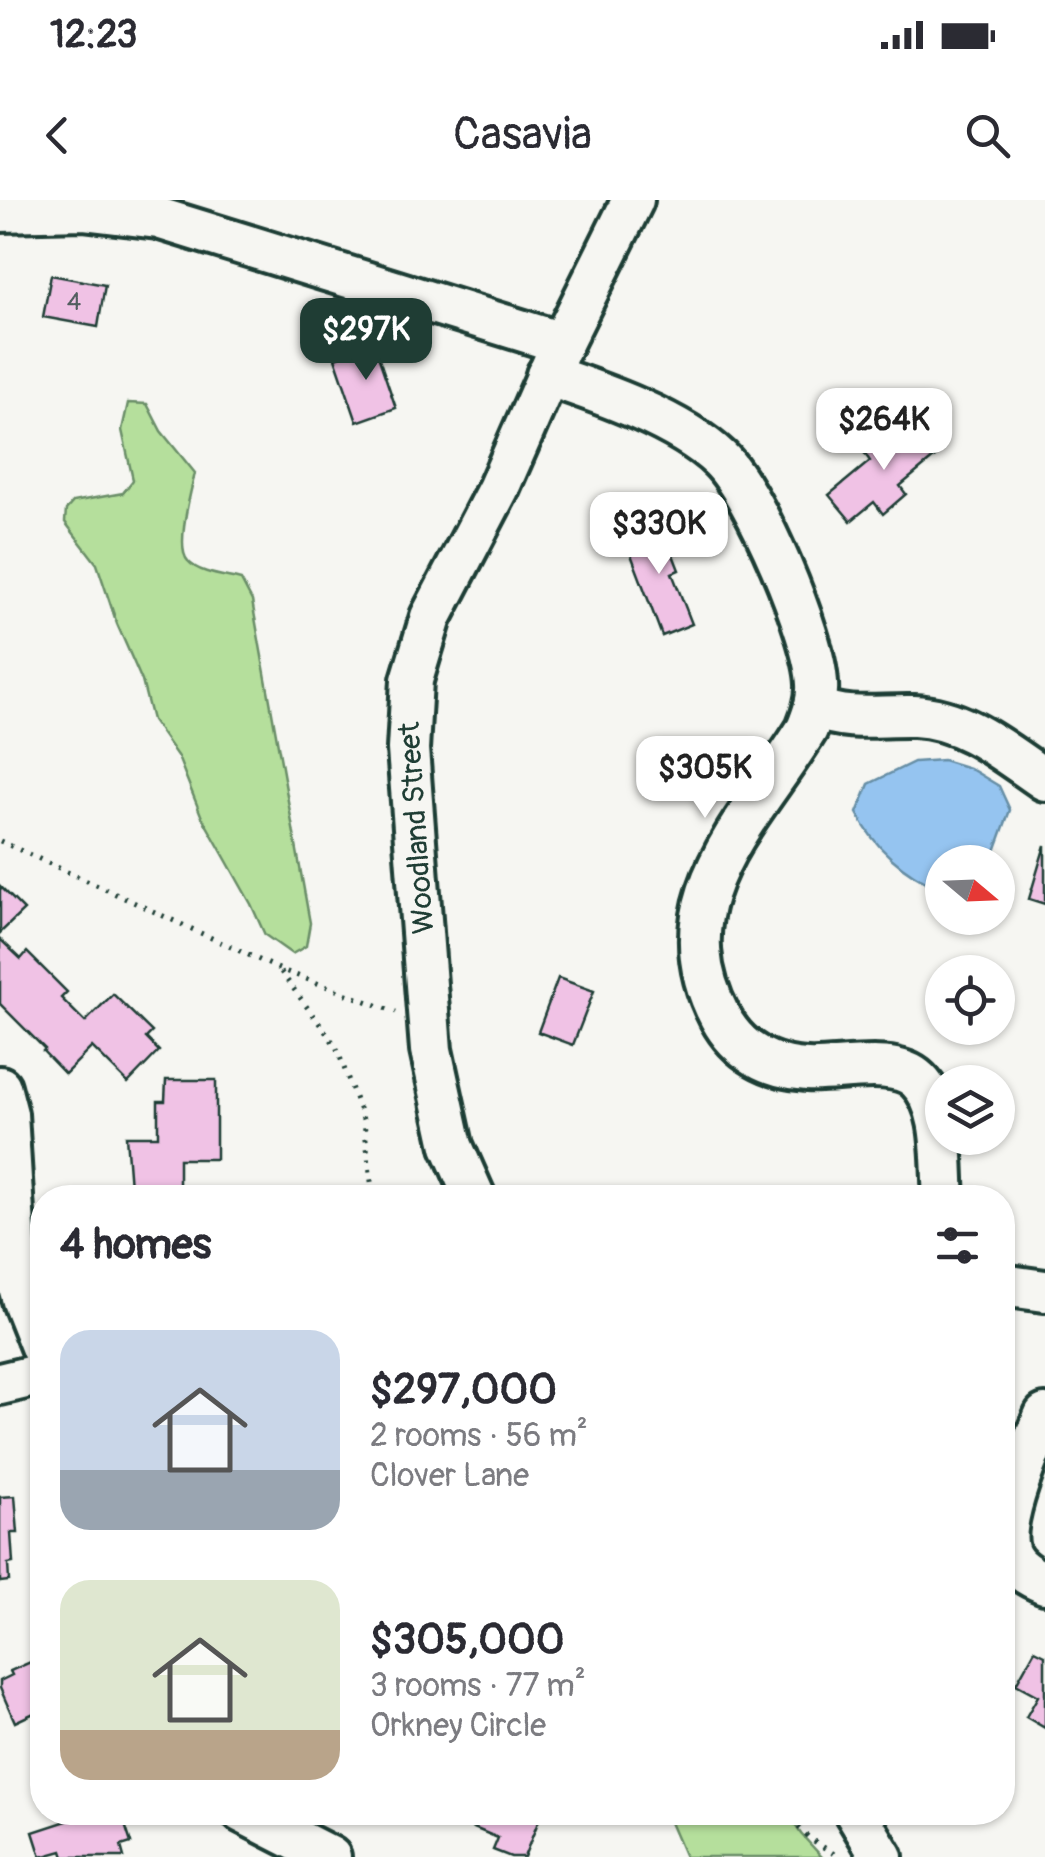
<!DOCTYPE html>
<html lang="en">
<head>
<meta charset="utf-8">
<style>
	body { margin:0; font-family:Pangolin,sans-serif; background:#f7f7f7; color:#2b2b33; height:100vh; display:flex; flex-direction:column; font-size:38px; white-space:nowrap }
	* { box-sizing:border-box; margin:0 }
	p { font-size:32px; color:#7c7c81 }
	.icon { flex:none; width:55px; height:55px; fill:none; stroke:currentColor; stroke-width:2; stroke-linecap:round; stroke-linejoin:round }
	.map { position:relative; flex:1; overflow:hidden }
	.details { position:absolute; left:30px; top:985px; width:985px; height:640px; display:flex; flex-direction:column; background:#fff; border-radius:40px; box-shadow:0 2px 8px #0004 }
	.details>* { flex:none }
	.needle { width:65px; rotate:109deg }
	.controls { position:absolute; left:925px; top:645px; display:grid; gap:20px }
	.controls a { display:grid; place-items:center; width:90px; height:90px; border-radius:50%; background:#fff; box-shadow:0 2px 8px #0004; font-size:50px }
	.price { position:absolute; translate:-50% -85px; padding:0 22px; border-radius:20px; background:#fff; color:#222; font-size:32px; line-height:65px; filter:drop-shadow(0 2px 5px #0008) }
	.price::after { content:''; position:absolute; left:50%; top:60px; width:30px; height:22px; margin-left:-15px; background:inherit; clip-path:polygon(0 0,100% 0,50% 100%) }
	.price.active { background:#1f3d34; color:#fff }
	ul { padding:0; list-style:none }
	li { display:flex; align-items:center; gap:30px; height:250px; padding:0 30px }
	li span { display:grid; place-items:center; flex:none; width:280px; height:200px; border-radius:30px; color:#555 }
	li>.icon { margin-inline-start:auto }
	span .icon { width:120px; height:120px; fill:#fffc; stroke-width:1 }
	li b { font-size:42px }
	h2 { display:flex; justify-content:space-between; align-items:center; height:120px; padding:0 30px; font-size:42px }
	.status { display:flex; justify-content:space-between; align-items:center; height:70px; padding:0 50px; background:#fff; direction:ltr }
	.status svg { height:28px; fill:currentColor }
	header { display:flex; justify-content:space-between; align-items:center; height:130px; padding:0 30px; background:#fff; font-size:45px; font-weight:600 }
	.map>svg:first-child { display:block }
	.green { fill:#b5df9c; stroke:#6a8e68; stroke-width:2.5 }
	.water { fill:#95c4f0; stroke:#668ea5; stroke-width:2.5 }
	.building { fill:#f0c2e5; stroke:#1f3d34; stroke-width:2.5 }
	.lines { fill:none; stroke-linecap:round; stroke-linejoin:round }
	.minor-casing { stroke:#1f3d34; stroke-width:48 }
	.path { stroke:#1f3d34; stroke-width:5; stroke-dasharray:2.5 8; stroke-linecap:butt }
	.minor { stroke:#f6f6f2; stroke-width:40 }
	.labels { text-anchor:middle; stroke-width:8; stroke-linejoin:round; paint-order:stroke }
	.number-label { font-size:25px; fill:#535e60 }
	.street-label { font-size:30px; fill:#1f3d34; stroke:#f6f6f2 }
</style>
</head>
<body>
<div class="status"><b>12:23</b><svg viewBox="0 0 49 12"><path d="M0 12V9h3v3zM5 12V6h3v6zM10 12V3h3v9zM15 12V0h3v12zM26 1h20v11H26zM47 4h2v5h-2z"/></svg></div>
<header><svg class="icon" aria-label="back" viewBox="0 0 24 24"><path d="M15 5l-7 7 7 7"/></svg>Casavia<svg class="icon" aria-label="search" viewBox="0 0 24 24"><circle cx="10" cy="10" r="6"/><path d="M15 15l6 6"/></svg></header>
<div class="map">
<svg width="1045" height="1657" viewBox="0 0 1045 1657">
	<rect width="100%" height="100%" fill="#f6f6f2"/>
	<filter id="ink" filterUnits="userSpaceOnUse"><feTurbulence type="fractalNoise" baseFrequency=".01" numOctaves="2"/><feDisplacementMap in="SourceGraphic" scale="20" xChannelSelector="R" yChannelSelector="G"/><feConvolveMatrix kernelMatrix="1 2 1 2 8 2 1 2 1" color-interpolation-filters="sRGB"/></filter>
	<g filter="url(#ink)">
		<!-- green -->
		<g class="green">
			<path d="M128 203 147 204 161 231 195 273C191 291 175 348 188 361 199 374 226 376 241 380L252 401 310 723 306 746 292 754 265 735 251 704 201 615 178 557 152 520 142 481 117 424 97 364 65 322 66 310 73 302 123 293 133 280 122 230Z"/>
			<polygon points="666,1613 787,1613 801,1634 822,1657 685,1657"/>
		</g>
		<!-- water -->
		<path class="water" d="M943 560 969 568 999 586 1010 610 991 662H942L940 689C905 674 874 648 857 613L869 584 914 562Z"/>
		<!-- building -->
		<g class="building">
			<polygon points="51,75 105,85 98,127 43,117"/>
			<polygon points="374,144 396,208 357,222 335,158"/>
			<polygon points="905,221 935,257 900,286 906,294 883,314 874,302 851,321 829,295 870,261 865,254"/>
			<polygon points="660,321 679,370 672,373 692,424 662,436 624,336"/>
			<polygon points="1045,645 1045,704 1029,699"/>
			<polygon points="0,686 24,710 0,733"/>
			<polygon points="0,739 21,759 27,752 67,792 61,798 85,822 113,794 152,832 146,838 159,851 128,883 92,847 65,874 43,851 45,849 0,804"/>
			<polygon points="558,778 594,791 573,845 538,832"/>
			<polygon points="166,880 216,880 216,959 179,959 179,988 185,988 185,998 124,998 124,987 130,987 126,936 158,936 158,901 165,901"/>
			<polygon points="15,1296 18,1333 11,1333 13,1363 8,1364 9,1381 0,1382 0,1297"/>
			<polygon points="1035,1450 1045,1455 1045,1528 1026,1517 1038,1496 1016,1484"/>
			<polygon points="42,1457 42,1532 34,1513 15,1522 0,1488 0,1481 12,1475 10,1471"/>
			<polygon points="64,1612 121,1612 131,1643 121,1646 124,1657 64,1657 62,1651 41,1657 33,1632 67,1621"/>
			<polygon points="453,1612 534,1612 541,1615 524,1657 511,1657 493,1650 498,1638 450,1618"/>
		</g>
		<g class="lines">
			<!-- minor casing -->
			<g class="minor-casing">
				<g id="minor">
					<polyline points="0,11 83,9 158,18 562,143"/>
					<path d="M547 175C601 193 679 220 720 259 755 293 815 435 817 484 818 500 813 514 807 529 750 622 659 701 720 817 738 851 769 868 807 870 837 872 895 857 918 880 946 907 941 962 944 998"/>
					<path d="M815 508C852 522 877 515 914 516 965 518 1005 553 1045 580"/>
					<polyline points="0,887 7,914 17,1078 23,1101 42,1149"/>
					<polyline points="475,998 452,946 431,850 408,549 412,480 431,417 498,289 562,143 633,0"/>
					<polyline points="1002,1085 1045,1091"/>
					<polyline points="0,1184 42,1174"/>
					<path d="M1045 1215C1032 1245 998 1323 1009 1353 1015 1369 1031 1377 1045 1383"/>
					<polyline points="242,1612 330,1657"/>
					<polyline points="855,1612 882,1657"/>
				</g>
			</g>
			<!-- path -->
			<g class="path">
				<polyline points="0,641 279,769 396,812"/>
				<polyline points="281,772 336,846 364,922 373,998"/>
				<polyline points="784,1612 809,1638 839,1657"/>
			</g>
			<!-- minor -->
			<use href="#minor" class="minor"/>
		</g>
	</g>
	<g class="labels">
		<!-- number labels -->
		<g class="number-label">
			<text x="74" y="110">4</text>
		</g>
		<!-- street labels -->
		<g class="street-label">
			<text transform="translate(416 628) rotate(-94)" y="10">Woodland Street</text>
		</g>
	</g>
</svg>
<div class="controls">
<a><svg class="needle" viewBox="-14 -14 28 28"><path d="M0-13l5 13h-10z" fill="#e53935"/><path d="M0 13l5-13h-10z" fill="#7c7c81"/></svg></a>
<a><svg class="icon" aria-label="locate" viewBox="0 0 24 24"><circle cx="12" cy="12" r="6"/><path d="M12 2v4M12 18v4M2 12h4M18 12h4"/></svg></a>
<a><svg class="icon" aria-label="layers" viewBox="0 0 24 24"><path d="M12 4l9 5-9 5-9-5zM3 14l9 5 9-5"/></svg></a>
</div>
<b class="price active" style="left:366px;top:183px">$297K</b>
<b class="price" style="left:884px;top:273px">$264K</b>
<b class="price" style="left:659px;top:377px">$330K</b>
<b class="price" style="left:705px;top:621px">$305K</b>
<section class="details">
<h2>4 homes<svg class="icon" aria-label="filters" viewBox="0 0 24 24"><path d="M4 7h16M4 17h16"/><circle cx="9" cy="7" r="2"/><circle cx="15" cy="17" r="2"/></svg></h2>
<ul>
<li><span style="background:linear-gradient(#c9d6e8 70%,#9aa5b1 0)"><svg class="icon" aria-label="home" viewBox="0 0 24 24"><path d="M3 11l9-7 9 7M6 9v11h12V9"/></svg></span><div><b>$297,000</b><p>2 rooms · 56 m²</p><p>Clover Lane</p></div></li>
<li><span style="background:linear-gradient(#dfe7d0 75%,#b9a48a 0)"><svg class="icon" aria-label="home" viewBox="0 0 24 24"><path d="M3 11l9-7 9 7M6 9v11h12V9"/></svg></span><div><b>$305,000</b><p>3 rooms · 77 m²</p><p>Orkney Circle</p></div></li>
</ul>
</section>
</div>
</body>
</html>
